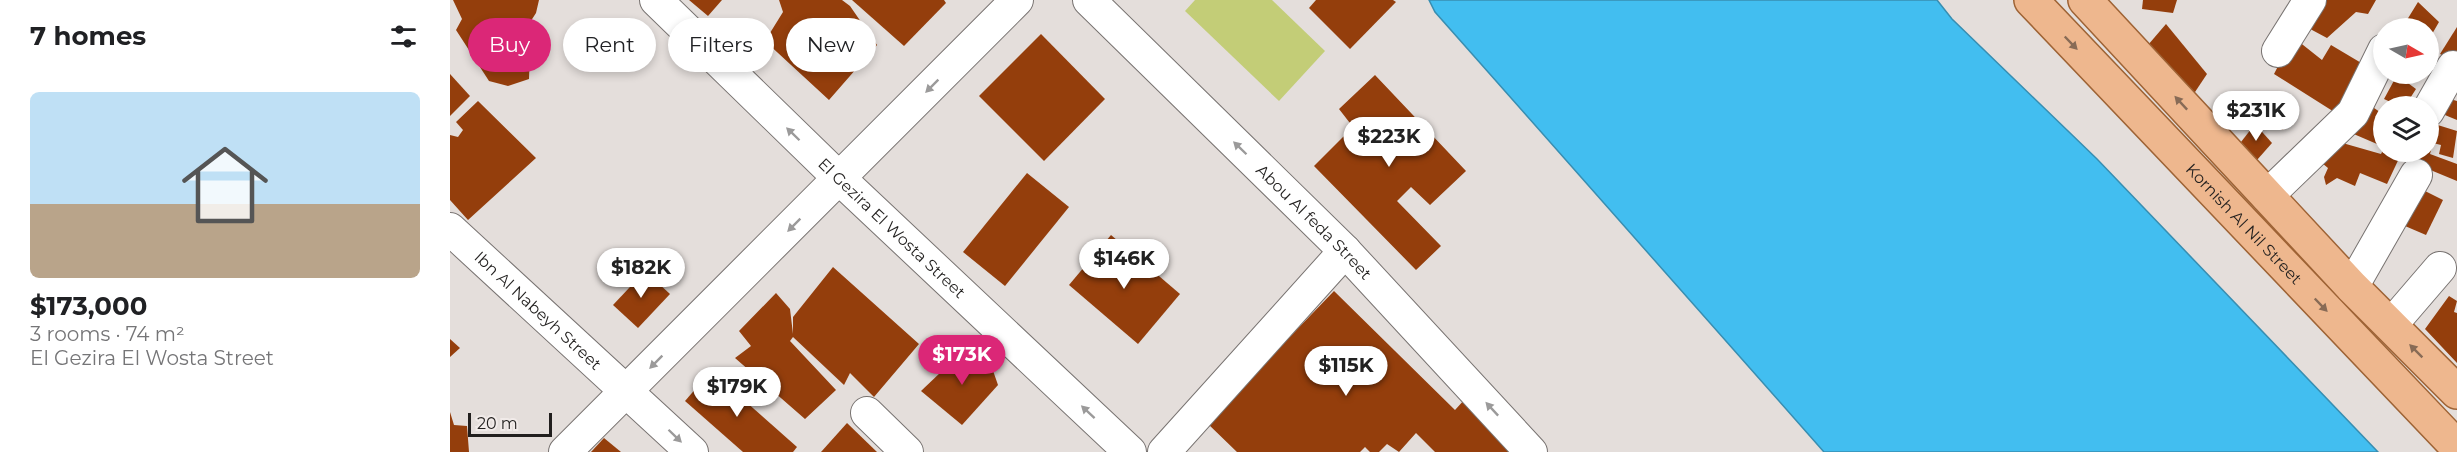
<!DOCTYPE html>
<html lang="en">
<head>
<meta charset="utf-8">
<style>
	body { margin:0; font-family:Montserrat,sans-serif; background:#f6f6f6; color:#202124; height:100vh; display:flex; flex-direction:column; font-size:22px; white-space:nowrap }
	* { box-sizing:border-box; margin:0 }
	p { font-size:20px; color:#757577 }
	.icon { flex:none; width:33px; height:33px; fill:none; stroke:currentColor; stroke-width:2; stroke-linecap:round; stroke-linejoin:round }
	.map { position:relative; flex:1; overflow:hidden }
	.panel { display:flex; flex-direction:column; background:#fff; width:450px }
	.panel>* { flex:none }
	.hud { position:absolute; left:18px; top:18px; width:570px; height:54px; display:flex; gap:12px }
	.needle { width:39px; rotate:99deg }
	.tools { position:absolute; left:1923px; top:18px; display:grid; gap:12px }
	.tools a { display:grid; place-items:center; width:66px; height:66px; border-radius:50%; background:#fff; box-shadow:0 3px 9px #0003; font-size:30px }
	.scale { position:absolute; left:18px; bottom:15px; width:84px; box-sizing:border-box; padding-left:6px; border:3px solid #211f1e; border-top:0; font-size:16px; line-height:21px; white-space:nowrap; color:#211f1e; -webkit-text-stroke:4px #f1ebe9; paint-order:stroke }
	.price { position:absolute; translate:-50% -51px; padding:0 14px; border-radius:21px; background:#fff; color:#222; font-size:20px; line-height:39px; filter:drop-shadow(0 2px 3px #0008) }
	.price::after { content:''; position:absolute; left:50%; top:36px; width:18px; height:14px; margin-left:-9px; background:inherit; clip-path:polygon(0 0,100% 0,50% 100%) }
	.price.selected { background:#db2777; color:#fff }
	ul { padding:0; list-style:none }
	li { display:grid; align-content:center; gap:12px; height:318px; padding:0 30px }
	li span { display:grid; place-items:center; height:186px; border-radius:9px; color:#555 }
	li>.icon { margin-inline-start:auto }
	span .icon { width:108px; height:108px; fill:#fffc; stroke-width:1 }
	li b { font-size:26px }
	h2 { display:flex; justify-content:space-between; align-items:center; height:72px; padding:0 30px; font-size:26px }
	.pill { padding:0 21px; border-radius:27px; background:#fff; box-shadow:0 3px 9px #0003; font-size:21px; line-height:54px }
	.pill.selected { background:#db2777; color:#fff }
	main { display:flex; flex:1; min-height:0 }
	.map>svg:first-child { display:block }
	.green { fill:#c3cd77 }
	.water { fill:#42bef0; stroke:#388eb1; stroke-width:1.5 }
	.building { fill:#943e0c }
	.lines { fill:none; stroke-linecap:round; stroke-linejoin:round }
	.minor-casing { stroke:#787371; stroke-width:34 }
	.major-casing { stroke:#9e6335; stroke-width:36 }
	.minor { stroke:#fff; stroke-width:32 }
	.major { stroke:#eeb78e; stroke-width:33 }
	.oneway { fill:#886b56 }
	.oneway2 { fill:#9b9a9a }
	.labels { text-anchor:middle; stroke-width:6; stroke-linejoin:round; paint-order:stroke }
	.street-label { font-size:16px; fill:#211f1e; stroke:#f1ebe9 }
</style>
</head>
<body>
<main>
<section class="panel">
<h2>7 homes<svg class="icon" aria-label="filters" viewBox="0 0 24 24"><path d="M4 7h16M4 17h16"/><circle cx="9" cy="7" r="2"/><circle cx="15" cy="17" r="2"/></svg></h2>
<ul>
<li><span style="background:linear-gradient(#bfe0f5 60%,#b9a48a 0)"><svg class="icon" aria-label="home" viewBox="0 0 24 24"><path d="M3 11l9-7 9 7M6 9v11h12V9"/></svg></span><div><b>$173,000</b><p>3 rooms · 74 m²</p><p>El Gezira El Wosta Street</p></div></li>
</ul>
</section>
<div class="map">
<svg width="2007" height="452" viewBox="0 0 2007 452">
	<rect width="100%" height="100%" fill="#e4dedb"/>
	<!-- green -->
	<polygon class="green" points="745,0 822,0 875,51 829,101 735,11"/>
	<!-- water -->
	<polygon class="water" points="979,0 1487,0 1502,19 1647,159 1928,452 1374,452 985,12"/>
	<!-- building -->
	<g class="building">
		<polygon points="3,0 89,0 86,13 64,47 80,49 79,79 58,86 39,81 6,30 12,19"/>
		<polygon points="239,0 272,0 258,16"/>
		<polygon points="329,0 392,0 400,6 427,45 379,100 315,41 333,12"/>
		<polygon points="402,0 494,0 496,3 454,46"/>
		<polygon points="866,0 943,0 946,2 900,49 859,8"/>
		<polygon points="1693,0 1727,0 1723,13 1692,9"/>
		<polygon points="1869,0 1926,0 1918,14 1906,12 1877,38 1849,23"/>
		<polygon points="1968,2 1989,22 1978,41 1978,28 1952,28"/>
		<polygon points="1716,24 1757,74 1743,95 1698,45"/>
		<polygon points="2007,27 2007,63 1990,54"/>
		<polygon points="591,34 655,99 594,161 529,96"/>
		<polygon points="1843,37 1872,60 1881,45 1918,67 1889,115 1824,74"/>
		<polygon points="0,74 20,96 0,116"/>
		<polygon points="925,75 1016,171 980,205 961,187 947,201 991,246 966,270 864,166 903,127 889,109"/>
		<polygon points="1947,75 1966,89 1957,103 1961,99 1969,106 1949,106 1934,99"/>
		<polygon points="1814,96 1837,116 1833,130 1805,120"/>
		<polygon points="1997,98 2007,101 2007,120 1990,113"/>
		<polygon points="28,101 86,158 18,220 0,200 0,135 8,137 13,130 6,122"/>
		<polygon points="1917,103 1934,115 1934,147 1899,132"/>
		<polygon points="1978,122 2007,131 2003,158 1989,154 1991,145 1983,143 1980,154 2007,164 2007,181 1978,169 1952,171 1961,152 1978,152"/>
		<polygon points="1805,124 1822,143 1807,160 1791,142"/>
		<polygon points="1889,142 1931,154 1934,148 1934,152 1952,152 1937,184 1910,173 1905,186 1887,178 1876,185 1874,177 1878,168 1872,163"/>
		<polygon points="577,173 619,207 555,286 513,252"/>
		<polygon points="1961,184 1993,200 1976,235 1948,223"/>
		<polygon points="661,235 730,294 688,344 619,285"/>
		<polygon points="383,267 469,344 424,397 400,373 394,385 343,337 340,341 386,390 355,419 285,358 301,346 289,331 326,293 340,309 343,334 343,317"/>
		<polygon points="195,271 220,294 188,328 163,305"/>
		<polygon points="884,291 1005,410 1015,399 1070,452 985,452 966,433 949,452 937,444 929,452 920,452 915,447 910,452 787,452 757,423"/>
		<polygon points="1999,296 2007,301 2004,312 2007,313 2007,363 1975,329"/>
		<polygon points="0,339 10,348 0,357"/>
		<polygon points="512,352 540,362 548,385 512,425 471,391"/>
		<polygon points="261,371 347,447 343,452 293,452 235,401"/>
		<polygon points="0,412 4,425 17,426 19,452 0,452"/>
		<polygon points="397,423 427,452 371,452"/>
		<polygon points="154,438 171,452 141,452"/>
	</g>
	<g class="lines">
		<!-- minor casing -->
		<g class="minor-casing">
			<g id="minor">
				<path id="s1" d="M206 0 390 179 680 452"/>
				<path id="s2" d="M639 0 895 251 1081 452"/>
				<polyline points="1828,51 1860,0"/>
				<polyline points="1978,111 2003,67"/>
				<polyline points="1817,196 1903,113 1934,50"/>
				<path id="s3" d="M0 229 242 452"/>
				<polyline points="1902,287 1966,175"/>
				<polyline points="1941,325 1990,268"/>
				<polyline points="417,413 457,452"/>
				<polyline points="115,452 567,0"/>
				<polyline points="714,452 895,251"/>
			</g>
		</g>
		<!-- major casing -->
		<g class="major-casing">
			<g id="major">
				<path id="s4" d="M1581 0 2007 447"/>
				<polyline points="1635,0 1902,287 2007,392"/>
			</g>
		</g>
		<!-- minor -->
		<use href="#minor" class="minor"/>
		<!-- major -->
		<use href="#major" class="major"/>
	</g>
	<!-- one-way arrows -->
	<defs><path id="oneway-solid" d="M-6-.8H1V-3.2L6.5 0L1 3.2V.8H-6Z" transform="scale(1.5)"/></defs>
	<g class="oneway">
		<use href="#oneway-solid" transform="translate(1621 43) rotate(46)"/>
		<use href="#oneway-solid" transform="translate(1731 103) rotate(-133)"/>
		<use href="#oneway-solid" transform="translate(1871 305) rotate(46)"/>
		<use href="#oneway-solid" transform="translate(1966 351) rotate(-135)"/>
	</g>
	<g class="oneway2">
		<use href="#oneway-solid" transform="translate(482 86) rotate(135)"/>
		<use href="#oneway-solid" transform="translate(343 134) rotate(-136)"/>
		<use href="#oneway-solid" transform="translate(790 148) rotate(-136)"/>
		<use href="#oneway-solid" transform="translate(344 225) rotate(135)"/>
		<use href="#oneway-solid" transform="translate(206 362) rotate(135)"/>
		<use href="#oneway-solid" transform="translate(1042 409) rotate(-133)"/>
		<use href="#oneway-solid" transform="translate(638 412) rotate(-137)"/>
		<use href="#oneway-solid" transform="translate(225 436) rotate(44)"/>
	</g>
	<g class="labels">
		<!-- street labels -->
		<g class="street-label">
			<text dy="6" stroke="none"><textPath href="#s2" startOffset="316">Abou Al feda Street</textPath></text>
			<text dy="6" stroke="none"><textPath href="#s4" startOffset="309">Kornish Al Nil Street</textPath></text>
			<text dy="6" stroke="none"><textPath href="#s1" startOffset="328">El Gezira El Wosta Street</textPath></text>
			<text dy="6" stroke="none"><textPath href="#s3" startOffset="120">Ibn Al Nabeyh Street</textPath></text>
		</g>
	</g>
</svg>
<div class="tools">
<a><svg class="needle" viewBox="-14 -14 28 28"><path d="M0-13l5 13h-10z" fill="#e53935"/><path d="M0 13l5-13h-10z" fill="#757577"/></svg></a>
<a><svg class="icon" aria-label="layers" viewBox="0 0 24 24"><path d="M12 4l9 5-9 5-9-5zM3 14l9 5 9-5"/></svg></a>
</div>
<div class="scale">20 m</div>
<b class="price" style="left:1806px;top:142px">$231K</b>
<b class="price" style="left:939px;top:168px">$223K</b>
<b class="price" style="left:674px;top:290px">$146K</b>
<b class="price" style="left:191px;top:299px">$182K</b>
<b class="price selected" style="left:512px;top:386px">$173K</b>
<b class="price" style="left:896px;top:397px">$115K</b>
<b class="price" style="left:287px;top:418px">$179K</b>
<div class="hud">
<a class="pill selected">Buy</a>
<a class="pill">Rent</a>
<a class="pill">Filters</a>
<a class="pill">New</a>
</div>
</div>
</main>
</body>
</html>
